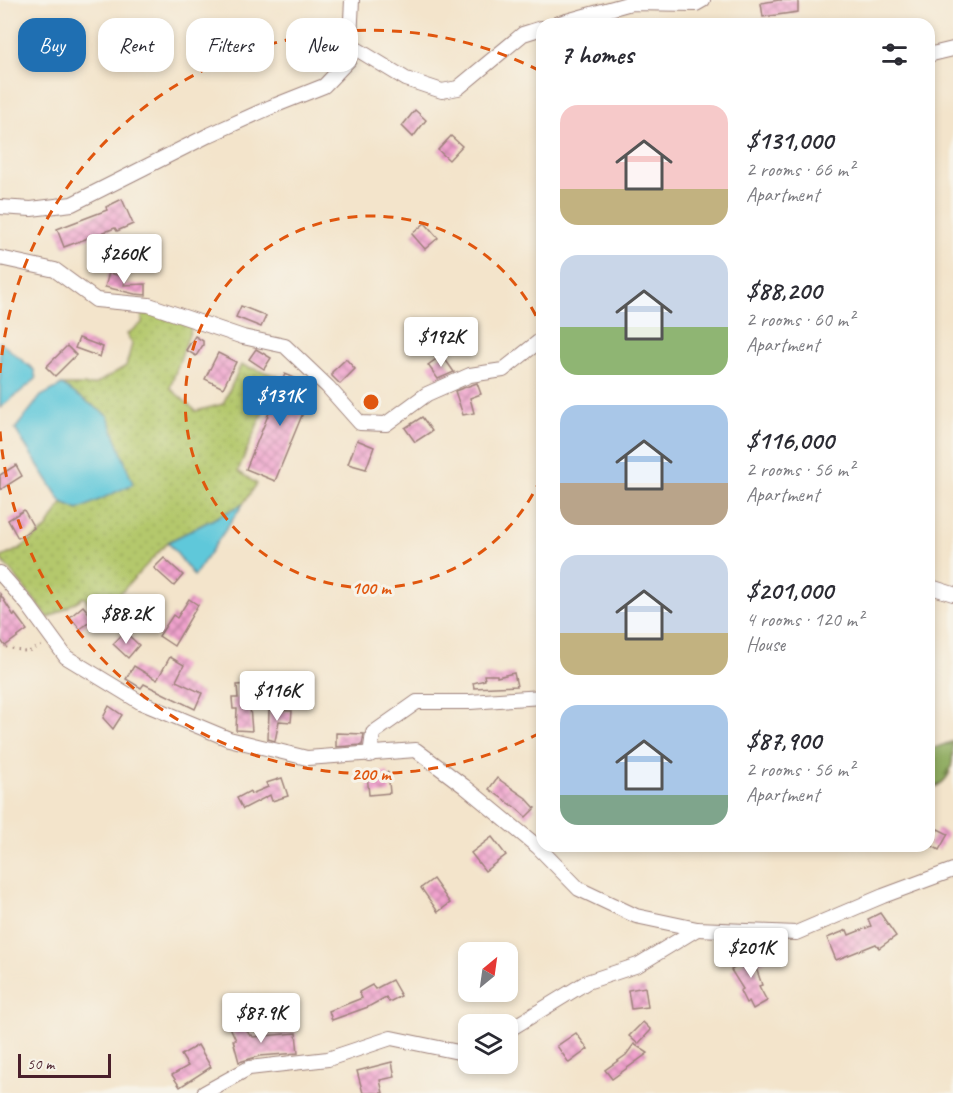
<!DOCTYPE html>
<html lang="en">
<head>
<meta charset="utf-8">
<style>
	body { margin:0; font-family:Caveat,sans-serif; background:#f7f7f7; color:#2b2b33; height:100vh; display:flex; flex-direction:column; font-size:22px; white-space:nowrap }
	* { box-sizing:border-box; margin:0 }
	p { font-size:20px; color:#7c7c81 }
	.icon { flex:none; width:33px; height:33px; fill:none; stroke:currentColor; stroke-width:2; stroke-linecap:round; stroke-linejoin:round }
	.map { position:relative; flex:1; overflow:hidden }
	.side { position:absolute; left:536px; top:18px; width:399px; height:834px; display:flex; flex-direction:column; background:#fff; border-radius:18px; box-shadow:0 3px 9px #0003 }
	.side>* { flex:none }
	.hud { position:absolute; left:18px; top:18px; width:428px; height:54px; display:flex; gap:12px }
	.needle { width:39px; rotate:29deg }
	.controls { position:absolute; left:458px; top:942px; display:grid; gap:12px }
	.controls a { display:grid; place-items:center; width:60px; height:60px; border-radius:12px; background:#fff; box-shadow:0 3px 9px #0003; font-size:30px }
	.scale { position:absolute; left:18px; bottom:15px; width:93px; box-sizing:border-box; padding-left:6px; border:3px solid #4a1f2b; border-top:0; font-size:16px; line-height:21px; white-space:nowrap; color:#4a1f2b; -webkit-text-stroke:4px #f7f3e8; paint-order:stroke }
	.price { position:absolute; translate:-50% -51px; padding:0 14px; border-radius:6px; background:#fff; color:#222; font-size:20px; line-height:39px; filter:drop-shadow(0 2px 3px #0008) }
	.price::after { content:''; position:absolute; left:50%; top:36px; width:18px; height:14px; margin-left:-9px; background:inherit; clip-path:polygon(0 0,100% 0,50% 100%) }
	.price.active { background:#1f6fb2; color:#fff }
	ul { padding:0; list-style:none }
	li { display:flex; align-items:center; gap:18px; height:150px; padding:0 24px }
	li span { display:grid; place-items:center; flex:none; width:168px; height:120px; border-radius:18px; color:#555 }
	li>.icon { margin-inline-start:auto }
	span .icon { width:72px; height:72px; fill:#fffc; stroke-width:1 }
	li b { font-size:26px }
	h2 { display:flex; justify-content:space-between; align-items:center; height:72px; padding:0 24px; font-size:26px }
	.chip { padding:0 21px; border-radius:18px; background:#fff; box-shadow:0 3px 9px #0003; font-size:21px; line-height:54px }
	.chip.active { background:#1f6fb2; color:#fff }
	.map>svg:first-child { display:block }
	.grass { fill:url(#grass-dots); stroke:#7f744c; stroke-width:1.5 }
	.forest { fill:url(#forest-firs); stroke:#6c6646; stroke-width:1.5 }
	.water { fill:#5fc8da; stroke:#547482; stroke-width:1.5 }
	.building { fill:url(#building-cross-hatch) }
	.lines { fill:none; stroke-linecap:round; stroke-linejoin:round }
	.minor-casing { stroke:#9e827b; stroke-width:16 }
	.path { stroke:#9e827b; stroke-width:2; stroke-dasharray:1.5 4.5; stroke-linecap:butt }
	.minor { stroke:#fff; stroke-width:14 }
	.ring { fill:none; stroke:#e0560e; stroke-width:3; stroke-dasharray:10 8 }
	.centre { fill:#e0560e; stroke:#f7f3e8; stroke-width:3 }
	.ring-label { font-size:18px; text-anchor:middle; font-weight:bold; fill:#e0560e; stroke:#f7f3e8; stroke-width:6; stroke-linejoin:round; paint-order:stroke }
</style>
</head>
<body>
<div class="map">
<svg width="953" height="1093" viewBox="0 0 953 1093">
	<defs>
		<pattern id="grass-dots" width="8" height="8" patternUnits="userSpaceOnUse" patternTransform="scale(1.5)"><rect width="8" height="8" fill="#b4c86c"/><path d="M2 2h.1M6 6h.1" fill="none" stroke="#9cab5e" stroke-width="1.8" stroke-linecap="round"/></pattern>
		<pattern id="forest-firs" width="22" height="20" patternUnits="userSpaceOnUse" patternTransform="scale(1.5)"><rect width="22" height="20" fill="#8fac60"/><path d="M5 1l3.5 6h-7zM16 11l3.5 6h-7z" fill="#778b4f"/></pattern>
		<pattern id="building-cross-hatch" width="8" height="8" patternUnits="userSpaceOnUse" patternTransform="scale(1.5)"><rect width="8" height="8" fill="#f0a3cd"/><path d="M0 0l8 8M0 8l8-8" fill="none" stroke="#c484a7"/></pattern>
	</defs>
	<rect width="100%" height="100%" fill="#f7f3e8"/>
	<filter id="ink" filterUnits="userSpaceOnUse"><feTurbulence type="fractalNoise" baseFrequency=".0167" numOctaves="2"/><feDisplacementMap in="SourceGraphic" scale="12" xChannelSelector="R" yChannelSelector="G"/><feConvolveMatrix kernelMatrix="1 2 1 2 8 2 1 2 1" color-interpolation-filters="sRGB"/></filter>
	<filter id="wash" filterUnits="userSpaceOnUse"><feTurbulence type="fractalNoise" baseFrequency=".008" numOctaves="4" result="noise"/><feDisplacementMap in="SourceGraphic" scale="24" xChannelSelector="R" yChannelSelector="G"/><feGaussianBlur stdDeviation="1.35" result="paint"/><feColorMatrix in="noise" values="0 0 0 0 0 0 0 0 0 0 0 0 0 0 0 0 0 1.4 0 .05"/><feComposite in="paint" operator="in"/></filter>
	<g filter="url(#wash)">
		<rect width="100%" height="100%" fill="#f3e4cb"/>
		<!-- grass -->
		<polygon class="grass" points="142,310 192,326 170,388 196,411 223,404 241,365 278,376 238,471 257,484 243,504 168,542 100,615 84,597 49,618 0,558 19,549 46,529 62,503 78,510 108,416 62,385 94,385 126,366 132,344 127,334 142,323"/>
		<!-- forest -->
		<path class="forest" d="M953 741C953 765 953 782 929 789V750Z"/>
		<!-- water -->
		<g class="water">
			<polygon points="0,342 34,370 36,379 0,408"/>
			<polygon points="62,385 108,416 133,484 78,510 62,503 15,429 41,396"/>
			<polygon points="243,504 194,576 168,542"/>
		</g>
		<g id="blocks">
			<!-- building -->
			<g class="building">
				<polygon points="779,0 798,0 798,12 763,17 761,3"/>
				<polygon points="415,110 426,120 413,137 402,126"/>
				<polygon points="451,136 462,146 449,160 438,150"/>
				<polygon points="122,199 133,224 117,231 115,228 64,247 57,229 107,210 106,207"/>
				<polygon points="425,223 438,238 425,249 412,234"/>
				<polygon points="109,273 126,277 124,285 146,284 146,295 135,294 105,287"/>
				<polygon points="241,306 266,316 261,327 236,317"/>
				<polygon points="195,336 203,341 203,345 196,356 186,350"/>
				<polygon points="79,338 103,347 100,357 75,348"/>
				<polygon points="67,346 76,355 55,376 46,367"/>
				<polygon points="256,349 271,358 264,369 249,359"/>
				<polygon points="218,353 236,362 223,388 205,379"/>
				<polygon points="442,355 454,372 438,379 428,365"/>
				<polygon points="346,359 355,369 340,384 332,376 332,372"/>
				<polygon points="285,374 314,386 275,481 246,469"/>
				<polygon points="477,383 481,394 470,398 474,413 463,415 455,391"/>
				<polygon points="422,417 432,431 415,442 405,428"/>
				<polygon points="357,440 374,447 366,469 348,464"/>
				<polygon points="16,465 22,476 0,490 0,475"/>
				<polygon points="24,510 34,528 18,538 8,520"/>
				<polygon points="164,558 183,575 174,586 154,568"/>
				<polygon points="0,594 14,616 15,614 27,630 5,646 0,639"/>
				<polygon points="189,599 198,605 174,646 159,636 173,615 177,618"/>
				<polygon points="83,606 94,619 80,629 70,617"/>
				<polygon points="125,632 139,645 128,658 113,644"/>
				<polygon points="170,657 184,665 176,681 202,693 195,709 144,684 141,688 126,679 134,666 157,680"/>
				<polygon points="514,673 517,686 474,688 473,683 485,680 484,675 497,675 497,677"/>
				<polygon points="248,684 252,731 236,730 237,709 233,709 232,698 238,698 237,685"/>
				<polygon points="109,706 122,715 113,729 103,718"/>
				<polygon points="269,710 292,711 291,722 279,721 275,741 268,739"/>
				<polygon points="336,733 364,734 362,745 336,747"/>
				<polygon points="388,772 390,793 369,795 367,774"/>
				<polygon points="282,778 288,796 272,801 270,795 243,809 237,798 250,791 251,794 268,787 266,783"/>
				<polygon points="497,778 526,798 535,808 526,817 516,808 489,789"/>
				<polygon points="938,829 948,834 939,850 929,844"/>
				<polygon points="492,837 506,855 485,871 471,853"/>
				<polygon points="433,879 450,903 438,912 421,888"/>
				<polygon points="880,913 896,936 879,948 876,944 836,960 827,938 847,930 849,935 871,926 868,919"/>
				<polygon points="761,949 765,962 755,965 762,985 759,986 767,1001 753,1009 749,1001 746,1003 740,991 743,989 731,970 744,962 742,956"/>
				<polygon points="392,980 401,996 389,1002 386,997 368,1007 332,1020 329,1011 362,998 359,992 372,985 375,989"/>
				<polygon points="645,987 648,1007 631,1009 628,990"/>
				<polygon points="241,1020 250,1036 252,1035 253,1037 296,1033 298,1053 260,1056 239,1062 233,1040 236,1040 229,1025"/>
				<polygon points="643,1022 651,1030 638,1044 629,1036"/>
				<polygon points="576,1033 588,1049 569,1063 557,1046"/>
				<polygon points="634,1044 648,1053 612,1079 605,1070 626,1055"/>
				<polygon points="198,1045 211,1067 180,1087 172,1075 188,1066 181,1055"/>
				<polygon points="392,1062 395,1077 380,1080 383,1093 363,1093 357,1071"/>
			</g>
		</g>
	</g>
	<g filter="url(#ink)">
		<use href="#blocks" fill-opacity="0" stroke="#9e827b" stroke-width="1.5"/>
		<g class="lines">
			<!-- minor casing -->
			<g class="minor-casing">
				<g id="minor">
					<polyline points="556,24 631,3 696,4 703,0"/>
					<polyline points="350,45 406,79 442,91 458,88 523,34 542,28"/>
					<polyline points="928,55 953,49"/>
					<polyline points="0,207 31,209 72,204 209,135 271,107 324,86 349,60 352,0"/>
					<polyline points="0,258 55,270 96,300 149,305 243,337 285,346 328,387 360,423 386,424 427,394 470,375 503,370 542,339"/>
					<polyline points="0,573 28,605 66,657 140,702 229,739 307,758 416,750 464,786 538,847 579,889 636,916 697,929 796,933 883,896 953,870"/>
					<polyline points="928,586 953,594"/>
					<polyline points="370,755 373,733 417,702 470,702 542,697"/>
					<polyline points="507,1031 587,982 638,965 697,929"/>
					<polyline points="204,1093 249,1068 328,1059 391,1038 468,1054"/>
				</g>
			</g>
			<!-- path -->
			<polyline class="path" points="0,646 27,652 43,645"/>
			<!-- minor -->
			<use href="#minor" class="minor"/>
		</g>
	</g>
	<!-- distance rings -->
	<g class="ring">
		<path d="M541 478A186 186 0 1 1 541 326"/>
		<path d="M540 733A372 372 0 0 1 0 431M0 373A372 372 0 0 1 540 71"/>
	</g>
	<circle cx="371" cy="402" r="9" class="centre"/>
	<g class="ring-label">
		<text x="371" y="594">100 m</text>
		<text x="371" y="780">200 m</text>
	</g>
</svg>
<div class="controls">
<a><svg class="needle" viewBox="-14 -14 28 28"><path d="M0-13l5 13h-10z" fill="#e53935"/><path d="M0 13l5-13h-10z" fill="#7c7c81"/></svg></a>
<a><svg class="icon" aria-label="layers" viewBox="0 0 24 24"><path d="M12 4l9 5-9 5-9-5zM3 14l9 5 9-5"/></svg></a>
</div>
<div class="scale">50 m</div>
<b class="price" style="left:124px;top:285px">$260K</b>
<b class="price" style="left:441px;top:368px">$192K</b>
<b class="price active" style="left:280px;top:427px">$131K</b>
<b class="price" style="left:126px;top:645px">$88.2K</b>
<b class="price" style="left:277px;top:722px">$116K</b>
<b class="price" style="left:751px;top:979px">$201K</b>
<b class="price" style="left:261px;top:1044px">$87.9K</b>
<div class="hud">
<a class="chip active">Buy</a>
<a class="chip">Rent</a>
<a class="chip">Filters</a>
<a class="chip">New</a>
</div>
<section class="side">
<h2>7 homes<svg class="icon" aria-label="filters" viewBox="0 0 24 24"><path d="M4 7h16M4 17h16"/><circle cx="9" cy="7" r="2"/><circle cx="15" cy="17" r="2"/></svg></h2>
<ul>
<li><span style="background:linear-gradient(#f6c9c9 70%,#c2b280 0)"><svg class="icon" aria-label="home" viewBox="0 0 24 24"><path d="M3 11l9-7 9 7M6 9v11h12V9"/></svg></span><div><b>$131,000</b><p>2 rooms · 66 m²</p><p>Apartment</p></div></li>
<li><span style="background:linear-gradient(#c9d6e8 60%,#8fb573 0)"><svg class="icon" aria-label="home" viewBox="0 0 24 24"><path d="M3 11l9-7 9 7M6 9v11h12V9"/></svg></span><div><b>$88,200</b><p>2 rooms · 60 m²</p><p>Apartment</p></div></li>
<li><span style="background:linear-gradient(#a9c7e8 65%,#b9a48a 0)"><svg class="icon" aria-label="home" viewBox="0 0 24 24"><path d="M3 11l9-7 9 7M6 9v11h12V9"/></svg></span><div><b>$116,000</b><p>2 rooms · 56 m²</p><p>Apartment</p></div></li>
<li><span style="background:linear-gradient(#c9d6e8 65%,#c2b280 0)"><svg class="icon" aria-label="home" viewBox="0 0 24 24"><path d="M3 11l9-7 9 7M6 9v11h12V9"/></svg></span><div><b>$201,000</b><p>4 rooms · 120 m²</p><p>House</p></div></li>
<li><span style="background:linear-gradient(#a9c7e8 75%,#7fa58c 0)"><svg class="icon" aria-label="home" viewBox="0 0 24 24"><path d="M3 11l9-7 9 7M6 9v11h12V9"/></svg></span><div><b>$87,900</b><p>2 rooms · 56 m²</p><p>Apartment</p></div></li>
</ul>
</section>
</div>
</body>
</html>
